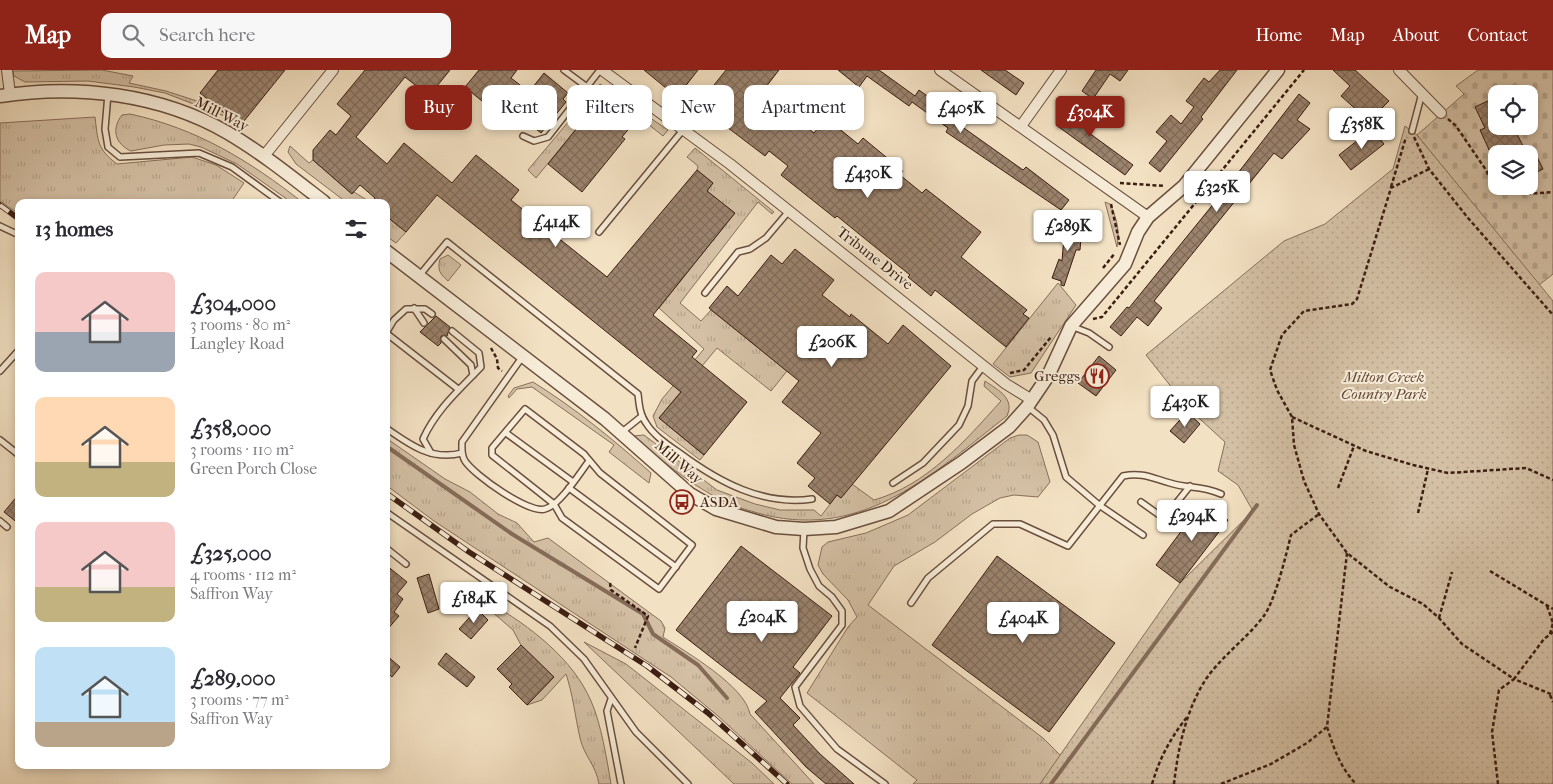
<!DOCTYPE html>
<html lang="en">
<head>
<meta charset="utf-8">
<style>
	body { margin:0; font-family:"IM FELL French Canon",serif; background:#f7f7f7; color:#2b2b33; height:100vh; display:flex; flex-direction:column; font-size:19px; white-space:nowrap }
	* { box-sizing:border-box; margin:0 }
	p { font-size:16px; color:#7c7c81 }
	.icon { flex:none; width:28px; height:28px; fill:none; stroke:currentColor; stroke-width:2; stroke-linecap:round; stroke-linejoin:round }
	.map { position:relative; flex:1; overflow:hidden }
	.side { position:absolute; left:15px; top:129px; width:375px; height:570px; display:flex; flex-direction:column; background:#fff; border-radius:10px; box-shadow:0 2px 8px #0003 }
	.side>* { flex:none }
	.banner { position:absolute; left:405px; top:15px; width:475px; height:45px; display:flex; gap:10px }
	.buttons { position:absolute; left:1488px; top:15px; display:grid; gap:10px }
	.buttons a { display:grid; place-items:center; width:50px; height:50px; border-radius:10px; background:#fff; box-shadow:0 2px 8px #0003; font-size:25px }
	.price { position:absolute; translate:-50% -42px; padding:0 11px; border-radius:5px; background:#fff; color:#222; font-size:16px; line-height:32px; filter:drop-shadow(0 1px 2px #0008) }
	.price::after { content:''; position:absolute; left:50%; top:30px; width:15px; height:11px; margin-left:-8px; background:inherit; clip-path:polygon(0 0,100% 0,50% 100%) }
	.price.active { background:#8f2418; color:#fff }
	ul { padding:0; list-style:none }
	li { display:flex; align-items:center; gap:15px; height:125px; padding:0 20px }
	li span { display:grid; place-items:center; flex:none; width:140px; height:100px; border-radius:10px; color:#555 }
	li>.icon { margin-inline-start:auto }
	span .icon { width:60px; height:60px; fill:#fffc; stroke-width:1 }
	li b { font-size:21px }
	h2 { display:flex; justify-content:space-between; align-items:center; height:60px; padding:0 20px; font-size:21px }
	.tag { padding:0 18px; border-radius:10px; background:#fff; box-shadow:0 2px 8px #0003; font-size:18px; line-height:45px }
	.tag.active { background:#8f2418; color:#fff }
	header { display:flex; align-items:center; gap:30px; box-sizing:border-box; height:70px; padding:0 25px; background:#8f2418; color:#fff }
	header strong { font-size:24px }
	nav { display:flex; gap:28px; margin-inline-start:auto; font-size:18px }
	.search { width:350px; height:45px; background:#f7f7f7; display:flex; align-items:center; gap:12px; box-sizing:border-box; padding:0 18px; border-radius:10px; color:#7c7c81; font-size:19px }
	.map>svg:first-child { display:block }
	.grass { fill:url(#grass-tufts); stroke:#886f5c }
	.cemetery { fill:url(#cemetery-stones); stroke:#886f5c; fill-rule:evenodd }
	.park { fill:url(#park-dots); stroke:#886f5c }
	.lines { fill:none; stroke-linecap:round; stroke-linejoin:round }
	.stream { stroke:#856b58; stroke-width:4 }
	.building { fill:url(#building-cross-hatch); stroke:#3c1e12 }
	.service-casing { stroke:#6a4f3e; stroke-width:8 }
	.minor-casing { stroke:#6a4f3e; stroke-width:12 }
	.tertiary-casing { stroke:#6a4f3e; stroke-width:15 }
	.path { stroke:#3c1e12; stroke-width:2.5; stroke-dasharray:4 2.5; stroke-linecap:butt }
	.service { stroke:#f7ecd8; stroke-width:5 }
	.minor { stroke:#f7ecd8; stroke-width:10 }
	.tertiary { stroke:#f7ecd8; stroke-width:12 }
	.rail-casing { stroke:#3c1e12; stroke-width:5.5 }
	.rail { stroke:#f7ecd8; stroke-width:4; stroke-dasharray:11; stroke-linecap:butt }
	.labels { text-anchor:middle; stroke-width:4; stroke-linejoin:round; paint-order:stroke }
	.street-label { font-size:15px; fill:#3c1e12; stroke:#f7ecd8 }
	.poi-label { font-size:15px; fill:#3c1e12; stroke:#f7ecd8; text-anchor:end }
	.park-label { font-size:15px; font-style:italic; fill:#624637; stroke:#f7ecd8 }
</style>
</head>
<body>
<header>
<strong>Map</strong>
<div class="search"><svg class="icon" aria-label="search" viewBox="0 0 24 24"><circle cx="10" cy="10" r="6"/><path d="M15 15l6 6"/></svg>Search here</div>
<nav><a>Home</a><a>Map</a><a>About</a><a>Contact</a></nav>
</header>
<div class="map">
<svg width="1553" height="714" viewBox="0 0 1553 714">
	<defs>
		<pattern id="grass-tufts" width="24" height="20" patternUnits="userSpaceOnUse" patternTransform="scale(1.25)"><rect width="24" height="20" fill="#d4c0a5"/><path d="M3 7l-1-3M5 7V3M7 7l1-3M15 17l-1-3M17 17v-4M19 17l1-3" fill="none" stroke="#b7a58d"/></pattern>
		<pattern id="cemetery-stones" width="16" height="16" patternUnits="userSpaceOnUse" patternTransform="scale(1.25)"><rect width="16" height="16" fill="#d4c0a5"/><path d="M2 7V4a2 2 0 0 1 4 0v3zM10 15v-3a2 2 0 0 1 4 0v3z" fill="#b7a58d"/></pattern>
		<pattern id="park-dots" width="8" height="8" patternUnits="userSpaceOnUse" patternTransform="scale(1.25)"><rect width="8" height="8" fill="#d4c0a5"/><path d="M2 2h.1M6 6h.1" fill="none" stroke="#b7a58d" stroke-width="1.8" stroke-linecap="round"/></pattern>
		<pattern id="building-cross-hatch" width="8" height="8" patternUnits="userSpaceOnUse" patternTransform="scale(1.25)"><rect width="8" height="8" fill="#9b836e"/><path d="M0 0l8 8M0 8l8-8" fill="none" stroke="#806b59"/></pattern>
	</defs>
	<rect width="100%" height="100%" fill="#f3e1c3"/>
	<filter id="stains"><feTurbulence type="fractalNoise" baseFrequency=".004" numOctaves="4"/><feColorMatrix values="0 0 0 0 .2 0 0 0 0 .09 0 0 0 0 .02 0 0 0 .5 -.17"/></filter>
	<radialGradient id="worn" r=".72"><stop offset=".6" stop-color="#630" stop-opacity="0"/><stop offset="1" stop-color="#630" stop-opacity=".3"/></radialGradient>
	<!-- grass -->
	<g class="grass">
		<polygon points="102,0 133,6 129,13 166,21 203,33 212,33 232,49 165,23 134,17 88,11 25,12 14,6 13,1"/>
		<polygon points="600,14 668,60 663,66 638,46 632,55 604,32 594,45 590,42 536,108 528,100"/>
		<path d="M130 44C196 58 250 91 302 132H291L237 94 201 77 189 74 164 75 131 81C115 74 111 59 122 45Z"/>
		<path d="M95 47C98 71 97 79 117 94L192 87 216 95 244 113 231 132H19V144L0 131V53Z"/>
		<polygon points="290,76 309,93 313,90 352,124 354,122 370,132 346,132 296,94 288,82"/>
		<polygon points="695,78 774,142 772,144 758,132 680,233 701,251 711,240 787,301 771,321 717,278 659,348 704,385 700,390 657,357 653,346 662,329 704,279 659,238 734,144 707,121 713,113 697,100 698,96 687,87"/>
		<path d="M1105 132 1110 134C1117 149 1120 161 1117 177Z"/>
		<polygon points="386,146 406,162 396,173 386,166"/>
		<path d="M448 185 461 195 448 211C440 204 437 200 440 189Z"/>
		<polygon points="1058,213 1076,235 1031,303 1010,307 993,294"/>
		<path d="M985 311C998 320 1015 328 1007 346 934 403 865 469 765 445 747 440 728 435 712 425 683 409 658 387 633 366L644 365 717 420 755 434 780 440H814L821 446 837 425 841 428 852 414 874 430C927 415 965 371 1001 331L984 316Z"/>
		<path d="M533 312C575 338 614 370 651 403L649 413 609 382 614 375 532 317 517 319 509 328 508 326 514 318Z"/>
		<polygon points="1019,365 1027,365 1038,372 1050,412 1038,427 1014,425 1000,428 972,444 935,472 894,496 868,535 1043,668 1061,686 1040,714 913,714 917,710 807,623 848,557 857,547 848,530 823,504 818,495 822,477 828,472 866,463 908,445 1010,368"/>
		<path d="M386 368 445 409 470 422 498 444 517 453 534 472 548 468 661 551 665 558 663 567C686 582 745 616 750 644L814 714H792L718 646 671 607 434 451 386 415Z"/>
		<path d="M490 533C530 556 573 589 591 631 601 653 607 690 611 714H599C596 695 584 686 580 668 575 646 573 625 566 604L542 630 527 635 554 607 521 575 513 560 483 534Z"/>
		<polygon points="584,572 626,594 752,693 774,714 734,714"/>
	</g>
	<!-- cemetery -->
	<path class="cemetery" d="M1478 0H1553V204L1539 215 1417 65 1464 24 1456 16ZM1496 24H1529V56H1496ZM1496 84H1529V116H1496Z"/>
	<!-- park -->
	<polygon class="park" points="1405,56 1417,65 1553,231 1553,714 1040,714 1180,513 1253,441 1238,415 1218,401 1225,372 1188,338 1146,285 1284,171 1325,154 1393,99"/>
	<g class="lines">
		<!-- stream -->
		<g class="stream">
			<polyline points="386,376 512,464 643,544 653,564 698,595 727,628"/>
			<polyline points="1051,714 1257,435"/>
		</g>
	</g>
	<!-- building -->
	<g class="building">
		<polygon points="218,0 285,0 240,56 200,23"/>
		<polygon points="365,0 450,0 429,26 405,7 356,67 387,94 404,73 452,113 476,85 519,120 511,130 607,207 697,100 713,113 707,121 735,143 653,245 697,281 692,287 747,332 704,385 659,348 681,322 437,125 406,162 386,146 386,132 372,132 375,128 360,115 352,124 313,90 313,80 330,60 336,65 351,46 337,34"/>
		<polygon points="479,0 517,0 511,8 529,22 544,3 568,23 563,29 566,32 541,63 496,27 488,36 465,17"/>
		<polygon points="644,0 698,0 677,27"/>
		<polygon points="726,0 779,0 762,22 814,63 826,48 858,74 863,68 903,101 900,105 922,123 926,119 981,162 961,187 1027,240 1023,244 1029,248 1006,277 935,220 931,226 908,207 910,205 869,172 837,146 835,148 781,105 788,96 769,81 765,86 698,35"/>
		<polygon points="838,0 879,0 915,26 919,20 956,47 954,51 1023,100 1026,97 1069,130 1061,140 946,62 948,58 912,32 909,36 867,6 859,17"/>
		<polygon points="981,0 1005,0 1024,13 1016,25"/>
		<polygon points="1096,0 1128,0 1120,11 1110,4 1093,29 1082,21"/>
		<polygon points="1220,0 1237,0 1201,47 1203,49 1160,102 1149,93 1167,71 1156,62 1171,45 1181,54 1194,37 1186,31 1204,8 1209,12"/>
		<polygon points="1333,0 1355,0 1389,31 1369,51 1341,26 1350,16"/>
		<polygon points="1299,24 1310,33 1297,50 1310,59 1282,89 1274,83 1154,231 1162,238 1148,256 1137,247 1121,266 1110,257 1127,237 1129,238 1219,127 1217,126 1229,110 1231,112"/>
		<polygon points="1496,27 1496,56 1513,56 1527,84 1491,84 1480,60 1485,58 1475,37"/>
		<polygon points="604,32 632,55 622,67 625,69 582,122 548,94 590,42 594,45"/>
		<polygon points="1071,34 1093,50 1085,60 1133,95 1125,105 1056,55"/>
		<polygon points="1372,59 1384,74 1351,100 1339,85"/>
		<polygon points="1537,87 1543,99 1529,106 1529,91"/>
		<polygon points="1065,154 1082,155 1080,180 1076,180 1064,216 1061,215 1061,211 1052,208 1059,189 1062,191"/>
		<polygon points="795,179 834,210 822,225 850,247 851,244 888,274 903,255 951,296 841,428 837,425 830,434 808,416 815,408 797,393 821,363 782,332 799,311 709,238 727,216 738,226 771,185 782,194"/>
		<polygon points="436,246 450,257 447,266 441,266 441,273 438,276 420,262"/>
		<polygon points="1099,286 1116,300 1096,326 1078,313"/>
		<polygon points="1187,342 1200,354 1184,373 1170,361"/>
		<polygon points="19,424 19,454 4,442"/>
		<polygon points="1203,432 1228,450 1180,513 1156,495"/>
		<polygon points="741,476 832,546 793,597 800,603 780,628 800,648 793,655 820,684 854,714 826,714 806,697 755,642 767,631 676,560"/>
		<polygon points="997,486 1115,573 1049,662 932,575"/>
		<polygon points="386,495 407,512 397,524 403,529 394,542 399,546 386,561"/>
		<polygon points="429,504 439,539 428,543 417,508"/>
		<polygon points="477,539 488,550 471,569 459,559"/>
		<polygon points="521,575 554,607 527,635 509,617 512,614 497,599"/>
		<polygon points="446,583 475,607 467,617 438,594"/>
		<polygon points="386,585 400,597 392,607 386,602"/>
	</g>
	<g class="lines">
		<!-- service casing -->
		<g class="service-casing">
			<g id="service">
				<polyline points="564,0 587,17"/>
				<polyline points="108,24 105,59 108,77 120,87 199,83 232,97 280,132"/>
				<polyline points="1412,61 1422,23"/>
				<polyline points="523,66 534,71 548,67 600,0"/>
				<polyline points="0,156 19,165"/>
				<polyline points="599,162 683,60"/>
				<path d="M419 206 447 172 638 324C639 334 640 345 646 353 654 366 668 375 681 384 719 412 763 436 812 429"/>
				<polyline points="705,223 738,182 750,179 766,168 789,141"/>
				<polyline points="414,238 424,253"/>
				<polyline points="432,244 425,239 406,239 394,250 386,263 458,319"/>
				<polyline points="1071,256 1089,263 1109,277"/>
				<polyline points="444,269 471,295 473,305"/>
				<path d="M523 286 462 372C462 379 461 385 465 391 474 405 529 444 545 439 560 435 579 404 589 391"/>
				<polyline points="0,301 19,280"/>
				<polyline points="1028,337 1044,350 1053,365 1066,407 1099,435 1143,465"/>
				<polygon points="525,339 584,384 600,403 692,475 659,519 562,448 554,434 492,385 492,378"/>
				<path d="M386 358C410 375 432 391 462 383"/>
				<polyline points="622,362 642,346"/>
				<polyline points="506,363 573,412"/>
				<polyline points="0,370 19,385"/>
				<path d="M431 383 423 369C436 340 459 320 481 297L479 283 452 261"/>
				<polyline points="893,413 923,393 959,355 968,336 972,311 984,295"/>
				<polyline points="569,418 676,497"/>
				<polyline points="1141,432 1162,447 1165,447 1190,416"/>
				<polyline points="386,442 550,556 584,589 636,662 688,714"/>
				<polyline points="0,451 7,457"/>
				<polyline points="804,460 803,478 810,499 819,516 832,527 842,541 842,555 795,617 800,636 837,679 885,714"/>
				<polyline points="386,478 406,494"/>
				<path d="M911 533 928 508 993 454H1020L1068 476 1123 406C1142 402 1152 408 1170 413 1189 419 1200 415 1221 424"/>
				<polyline points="611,629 607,641 621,714"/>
			</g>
		</g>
		<!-- minor casing -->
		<g class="minor-casing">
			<g id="minor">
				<polyline points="7,0 10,24"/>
				<polyline points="602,0 730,94 1006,314 1032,330"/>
				<polyline points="940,0 1148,147"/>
				<polyline points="1399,0 1441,43"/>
				<polyline points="1021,56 1061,0"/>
				<polyline points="264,86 333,0"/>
			</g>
		</g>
		<!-- tertiary casing -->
		<g class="tertiary-casing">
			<g id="tertiary">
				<path d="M0 26C77 14 161 24 228 63 262 83 293 108 324 132"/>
				<polyline points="386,181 605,349 690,424 716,439 776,457 804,459 836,457 889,441 961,393 1009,357 1027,337 1048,306 1071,256 1125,194 1138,162 1148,147 1184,116 1278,0"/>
			</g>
		</g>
		<!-- path -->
		<g class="path">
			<polyline points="1448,49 1456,56 1486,100 1492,113 1496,116"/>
			<polyline points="1414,67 1429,99 1468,148 1553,245"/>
			<polyline points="1429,99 1391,118 1357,229 1352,234 1304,241 1282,265 1270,300 1277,320 1292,347 1294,375 1304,411 1319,444 1347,483 1390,517 1423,534 1439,548 1462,574 1514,609 1544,569 1553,562"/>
			<polyline points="1120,113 1165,116"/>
			<path d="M1496 116C1514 128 1534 123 1553 122"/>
			<polyline points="1391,117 1406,67"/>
			<polyline points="1111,134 1120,175"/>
			<polyline points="1103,198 1115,183"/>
			<polyline points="1093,249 1102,247 1304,0"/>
			<polyline points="491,278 497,289 498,298 502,301"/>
			<polyline points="1010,303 1024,300 1051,267"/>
			<polyline points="1292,347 1366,381 1413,395 1448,403 1526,398 1553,410"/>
			<polyline points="1338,418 1354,376"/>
			<polyline points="1418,443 1428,399"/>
			<polyline points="1490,501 1553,539"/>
			<polyline points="610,513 611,520 648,546 635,578"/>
			<polyline points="1547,536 1553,553"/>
			<polyline points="1439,548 1452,502"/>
			<polyline points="1550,564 1553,553"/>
			<polyline points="1550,625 1553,632"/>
			<path d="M1327 657C1334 679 1340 697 1356 714"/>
			<path d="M1152 714C1160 687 1171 667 1188 646"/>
			<path d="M1174 714C1178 678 1186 640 1206 609 1222 586 1246 569 1263 547 1275 532 1286 485 1291 465L1319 444"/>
			<polyline points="1221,714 1271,694 1307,673 1327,657 1347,483"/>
			<polyline points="1498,714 1492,662 1499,620 1514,609 1553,625"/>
		</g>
		<!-- service -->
		<use href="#service" class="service"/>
		<!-- minor -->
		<use href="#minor" class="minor"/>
		<!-- tertiary -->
		<use href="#tertiary" class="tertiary"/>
		<!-- rail casing -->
		<g class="rail-casing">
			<g id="rail">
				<polyline points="0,135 19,149"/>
				<polyline points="386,423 469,482 647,596 708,643 787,714"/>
			</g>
		</g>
		<!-- rail -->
		<use href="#rail" class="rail"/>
	</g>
	<!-- icons -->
	<defs>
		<g id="restaurant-ring" transform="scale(1.25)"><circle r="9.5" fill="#f7ecd8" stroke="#8f2418" stroke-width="1.5"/><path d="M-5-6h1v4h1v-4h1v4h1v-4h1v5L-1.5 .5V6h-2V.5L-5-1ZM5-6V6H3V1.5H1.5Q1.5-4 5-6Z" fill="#8f2418"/></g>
		<g id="bus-ring" transform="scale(1.25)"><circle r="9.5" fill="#f7ecd8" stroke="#8f2418" stroke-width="1.5"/><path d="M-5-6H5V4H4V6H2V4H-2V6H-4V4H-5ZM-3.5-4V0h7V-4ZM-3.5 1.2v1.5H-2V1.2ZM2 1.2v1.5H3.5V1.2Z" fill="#8f2418"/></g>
	</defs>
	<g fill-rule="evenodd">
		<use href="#restaurant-ring" x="1097" y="306"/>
		<use href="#bus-ring" x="682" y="432"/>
	</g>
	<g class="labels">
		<!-- street labels -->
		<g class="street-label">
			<text transform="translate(222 44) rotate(27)" y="5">Mill Way</text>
			<text transform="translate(875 188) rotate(38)" y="5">Tribune Drive</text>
			<text transform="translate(679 392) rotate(41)" y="5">Mill Way</text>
		</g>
		<!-- poi labels -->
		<g class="poi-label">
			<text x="1080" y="311">Greggs</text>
			<text x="700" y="437" text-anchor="start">ASDA</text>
		</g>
		<!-- park labels -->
		<g class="park-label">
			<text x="1384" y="312">Milton Creek<tspan x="1384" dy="17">Country Park</tspan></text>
		</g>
	</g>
	<rect width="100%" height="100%" filter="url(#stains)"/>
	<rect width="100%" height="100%" fill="url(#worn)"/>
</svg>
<div class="buttons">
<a><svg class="icon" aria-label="locate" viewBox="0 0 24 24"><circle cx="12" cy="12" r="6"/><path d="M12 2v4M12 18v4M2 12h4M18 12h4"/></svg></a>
<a><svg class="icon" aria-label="layers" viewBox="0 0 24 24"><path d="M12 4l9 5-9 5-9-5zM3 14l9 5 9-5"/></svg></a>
</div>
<b class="price" style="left:961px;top:64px">£405K</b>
<b class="price active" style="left:1090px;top:68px">£304K</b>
<b class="price" style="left:1362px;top:80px">£358K</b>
<b class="price" style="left:868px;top:129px">£430K</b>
<b class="price" style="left:1217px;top:143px">£325K</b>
<b class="price" style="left:556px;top:178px">£414K</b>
<b class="price" style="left:1068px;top:182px">£289K</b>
<b class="price" style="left:832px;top:298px">£206K</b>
<b class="price" style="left:1185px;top:358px">£430K</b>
<b class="price" style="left:1192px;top:472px">£294K</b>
<b class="price" style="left:474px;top:554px">£184K</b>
<b class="price" style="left:762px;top:573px">£204K</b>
<b class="price" style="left:1023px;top:574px">£404K</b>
<div class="banner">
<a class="tag active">Buy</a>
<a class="tag">Rent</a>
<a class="tag">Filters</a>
<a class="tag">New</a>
<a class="tag">Apartment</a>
</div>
<section class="side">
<h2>13 homes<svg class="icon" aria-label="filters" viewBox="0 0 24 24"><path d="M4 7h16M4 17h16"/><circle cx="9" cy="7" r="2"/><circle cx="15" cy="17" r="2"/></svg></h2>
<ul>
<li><span style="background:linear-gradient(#f6c9c9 60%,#9aa5b1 0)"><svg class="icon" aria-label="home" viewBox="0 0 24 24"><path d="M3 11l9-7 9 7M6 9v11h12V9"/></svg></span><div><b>£304,000</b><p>3 rooms · 80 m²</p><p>Langley Road</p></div></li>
<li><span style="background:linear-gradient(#ffd9b3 65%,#c2b280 0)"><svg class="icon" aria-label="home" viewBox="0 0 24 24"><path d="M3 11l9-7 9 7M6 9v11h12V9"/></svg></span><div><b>£358,000</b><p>3 rooms · 110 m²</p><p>Green Porch Close</p></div></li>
<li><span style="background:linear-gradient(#f6c9c9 65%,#c2b280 0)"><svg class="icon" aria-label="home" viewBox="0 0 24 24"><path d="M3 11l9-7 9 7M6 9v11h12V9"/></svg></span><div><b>£325,000</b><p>4 rooms · 112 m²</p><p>Saffron Way</p></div></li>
<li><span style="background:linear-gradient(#bfe0f5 75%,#b9a48a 0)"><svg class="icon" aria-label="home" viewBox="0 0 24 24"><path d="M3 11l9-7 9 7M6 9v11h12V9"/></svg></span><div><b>£289,000</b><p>3 rooms · 77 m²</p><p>Saffron Way</p></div></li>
</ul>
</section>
</div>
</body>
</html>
